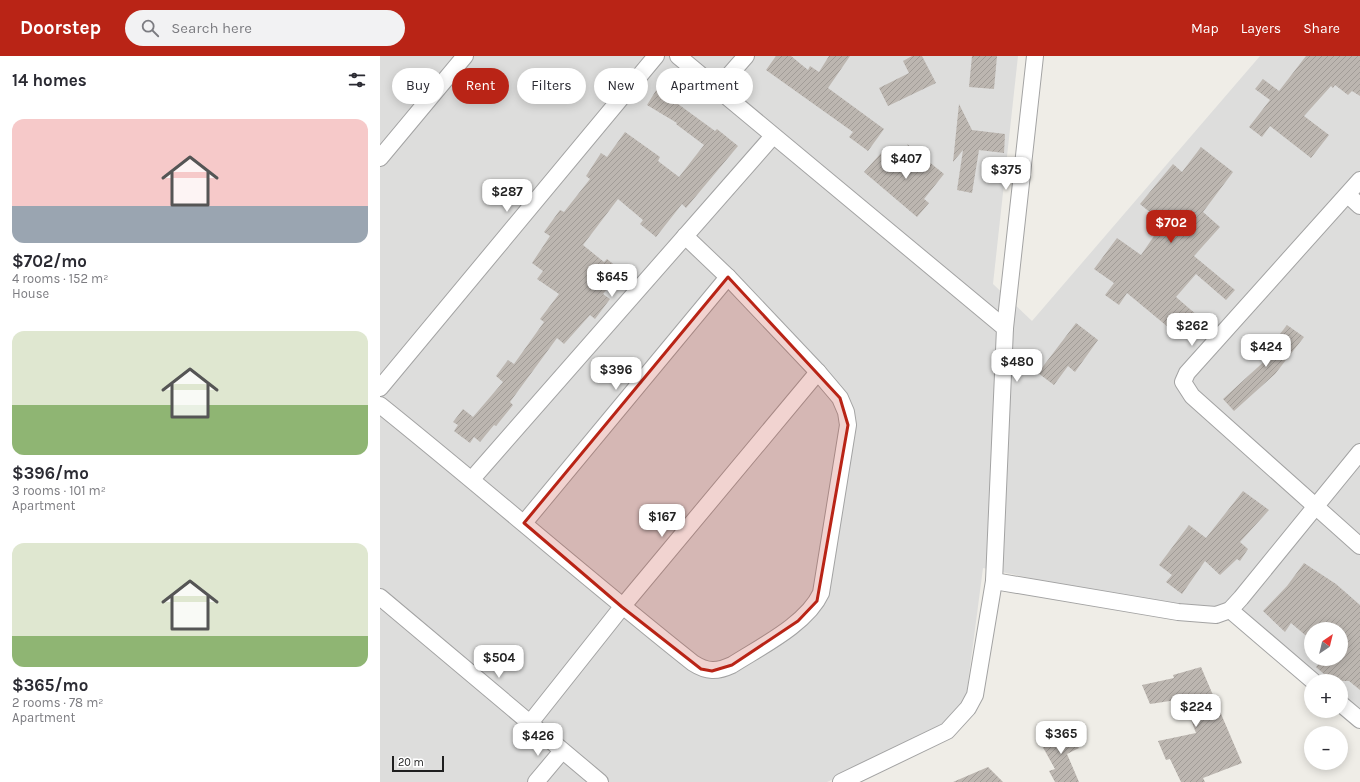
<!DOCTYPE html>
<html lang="en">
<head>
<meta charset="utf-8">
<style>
	body { margin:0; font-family:Karla,sans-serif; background:#f2f2f3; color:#2b2b33; height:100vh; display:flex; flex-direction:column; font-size:15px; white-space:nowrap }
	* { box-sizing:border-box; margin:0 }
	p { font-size:13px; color:#7c7c81 }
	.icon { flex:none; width:22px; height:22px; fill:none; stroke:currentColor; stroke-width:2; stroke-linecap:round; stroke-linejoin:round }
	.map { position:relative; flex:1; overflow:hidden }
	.panel { display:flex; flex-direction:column; background:#fff; width:380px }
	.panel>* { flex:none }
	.banner { position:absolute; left:12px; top:12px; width:380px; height:36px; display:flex; gap:8px }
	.needle { width:26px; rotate:35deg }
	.fabs { position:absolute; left:924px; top:566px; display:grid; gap:8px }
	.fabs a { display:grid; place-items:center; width:44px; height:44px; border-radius:50%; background:#fff; box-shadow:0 2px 10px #0003; font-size:20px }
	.scale { position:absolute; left:12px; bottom:10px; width:52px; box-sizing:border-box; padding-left:4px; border:2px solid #1f1f1f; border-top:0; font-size:11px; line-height:14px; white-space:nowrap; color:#1f1f1f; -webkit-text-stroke:3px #fff; paint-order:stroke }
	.price { position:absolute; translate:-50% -34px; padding:0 9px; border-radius:8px; background:#fff; color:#222; font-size:13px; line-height:26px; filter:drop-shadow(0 1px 2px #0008) }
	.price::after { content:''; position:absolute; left:50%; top:24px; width:12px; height:9px; margin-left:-6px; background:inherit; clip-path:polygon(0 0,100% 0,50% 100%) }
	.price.active { background:#b92416; color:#fff }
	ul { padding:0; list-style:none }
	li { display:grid; align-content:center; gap:8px; height:212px; padding:0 12px }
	li span { display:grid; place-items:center; height:124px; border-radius:12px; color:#555 }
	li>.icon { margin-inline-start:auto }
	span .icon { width:72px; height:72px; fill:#fffc; stroke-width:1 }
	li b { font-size:17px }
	h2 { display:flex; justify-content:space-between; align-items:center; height:48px; padding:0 12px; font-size:17px }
	.tag { padding:0 14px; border-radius:18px; background:#fff; box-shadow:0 2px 10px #0003; font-size:14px; line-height:36px }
	.tag.active { background:#b92416; color:#fff }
	header { display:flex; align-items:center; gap:24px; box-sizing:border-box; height:56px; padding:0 20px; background:#b92416; color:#fff }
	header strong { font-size:19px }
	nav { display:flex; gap:22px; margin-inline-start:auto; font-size:14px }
	.search { width:280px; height:36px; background:#f2f2f3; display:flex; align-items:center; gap:10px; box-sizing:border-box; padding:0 14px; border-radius:22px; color:#7c7c81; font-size:15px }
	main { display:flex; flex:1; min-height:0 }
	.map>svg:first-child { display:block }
	.residential { fill:#dddddc; fill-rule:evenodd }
	.building { fill:url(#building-hatch) }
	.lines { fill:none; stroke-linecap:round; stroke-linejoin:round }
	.street-casing { stroke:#a3a3a3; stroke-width:18 }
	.street { stroke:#fff; stroke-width:16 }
	.marked { fill:#b92416; fill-opacity:0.2; stroke:#b92416; stroke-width:3; stroke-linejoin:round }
</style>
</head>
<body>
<header>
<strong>Doorstep</strong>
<div class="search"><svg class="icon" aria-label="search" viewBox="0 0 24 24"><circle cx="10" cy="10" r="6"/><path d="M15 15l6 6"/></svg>Search here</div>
<nav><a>Map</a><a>Layers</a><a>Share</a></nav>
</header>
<main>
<section class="panel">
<h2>14 homes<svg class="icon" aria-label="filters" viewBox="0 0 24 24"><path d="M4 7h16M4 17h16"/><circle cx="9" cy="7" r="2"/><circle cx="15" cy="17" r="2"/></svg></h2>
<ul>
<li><span style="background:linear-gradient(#f6c9c9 70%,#9aa5b1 0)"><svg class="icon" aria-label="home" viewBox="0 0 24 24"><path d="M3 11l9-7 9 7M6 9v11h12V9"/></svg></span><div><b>$702/mo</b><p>4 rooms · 152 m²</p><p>House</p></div></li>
<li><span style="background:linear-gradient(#dfe7d0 60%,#8fb573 0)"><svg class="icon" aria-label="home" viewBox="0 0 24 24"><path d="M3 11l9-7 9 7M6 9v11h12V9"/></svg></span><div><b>$396/mo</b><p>3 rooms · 101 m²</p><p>Apartment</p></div></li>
<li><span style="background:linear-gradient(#dfe7d0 75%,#8fb573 0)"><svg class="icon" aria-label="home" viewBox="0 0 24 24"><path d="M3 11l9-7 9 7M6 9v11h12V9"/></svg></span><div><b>$365/mo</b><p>2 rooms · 78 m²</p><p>Apartment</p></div></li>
</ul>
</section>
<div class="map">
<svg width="980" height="726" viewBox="0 0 980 726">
	<defs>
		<pattern id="building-hatch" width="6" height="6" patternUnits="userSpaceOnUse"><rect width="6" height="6" fill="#bcb6b0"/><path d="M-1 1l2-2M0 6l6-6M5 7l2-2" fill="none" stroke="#a19c97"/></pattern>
	</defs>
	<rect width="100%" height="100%" fill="#efede7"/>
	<!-- residential -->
	<path class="residential" d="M0 0H638L613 228 652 265 880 0H980V669L961 653V625H931L856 566 603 512 583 665 447 726H0ZM931 573H961V603H931Z"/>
	<!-- building -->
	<g class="building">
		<polygon points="396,0 411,0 428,14 430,10 439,16 449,0 470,0 448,32 504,73 488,95 469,81 473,76 386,14"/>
		<polygon points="532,0 542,0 556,27 508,50 499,32 529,17 523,5"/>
		<polygon points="592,0 617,0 614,33 589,31"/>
		<polygon points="926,0 980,0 980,40 972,35 968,39 955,29 953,32 951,30 924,60 949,79 931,102 890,70 882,81 869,71 890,44 875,33 883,23 899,35"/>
		<polygon points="280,28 302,41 298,48 335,75 337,73 358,90 306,152 302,148 276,181 260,168 263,164 238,143 203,189 224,206 227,203 242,215 223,238 230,243 215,263 210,259 184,288 177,282 130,346 133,349 116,370 114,369 100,386 94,381 90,387 74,375 78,369 73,366 83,353 93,361 123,326 116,320 128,304 134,308 164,266 160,263 179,238 157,223 163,215 152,207 170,180 164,176 180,154 184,156 210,123 206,120 221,97 227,101 245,76 280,101 278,105 299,121 324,89 296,68 297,67 267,49"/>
		<polygon points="579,48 592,74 625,78 624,97 599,94 592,137 577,134 583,94 573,106"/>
		<polygon points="527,88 564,118 544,143 549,147 537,161 484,116 502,96 528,119 536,108"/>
		<polygon points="821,91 853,116 823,156 840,171 814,200 855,234 846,244 816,218 796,241 818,260 800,281 747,237 739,249 725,239 734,227 714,213 737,182 761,199 783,167 760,148 793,108 802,116"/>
		<polygon points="696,267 718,284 695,316 688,310 674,329 658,317"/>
		<polygon points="907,269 924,281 895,318 854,355 843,343 889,301 885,297"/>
		<polygon points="863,435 889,454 860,486 868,493 860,505 857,503 840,519 825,505 802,538 786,526 792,519 779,509 809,469 826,482"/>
		<polygon points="924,507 956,528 980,549 980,634 969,625 952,625 936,611 943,603 961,603 961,573 931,573 931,584 911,567 905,576 883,555 907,530"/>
		<polygon points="821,611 862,707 823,722 825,726 801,726 790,703 786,704 778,685 816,677 803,643 770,648 762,629 794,622 793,619"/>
		<polygon points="685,670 699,692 687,698 699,726 675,726 669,715 675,713 660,686"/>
		<polygon points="608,711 623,726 573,726"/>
	</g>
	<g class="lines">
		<!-- street casing -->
		<g class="street-casing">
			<g id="street">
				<polyline points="298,0 625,272 614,525 595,639 588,652 567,675 461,726"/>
				<polyline points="337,33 366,0"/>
				<polyline points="0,102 85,0"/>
				<polyline points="980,124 807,317 803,326 812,340 980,490"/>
				<polyline points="968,139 980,150"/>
				<polyline points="625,272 655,0"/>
				<polyline points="0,332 276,0"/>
				<path d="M0 349C106 434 207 523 313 607 327 616 337 616 352 609 380 591 427 568 441 537L468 369 466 356 460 342 438 316 348 221 305 180"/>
				<polyline points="92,423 393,80"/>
				<polyline points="144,467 348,221"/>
				<polyline points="614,525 798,556 836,559 850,554 861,542 980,396"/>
				<polyline points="0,541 220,726"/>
				<polyline points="850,554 933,625"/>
				<polyline points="961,648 980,664"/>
				<polyline points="150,667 242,551 438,316"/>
				<polyline points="156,726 182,695"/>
			</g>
		</g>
		<!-- street -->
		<use href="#street" class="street"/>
	</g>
	<!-- marked area -->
	<path class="marked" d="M348 221 460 342 468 369 437 545 418 565 352 609 332 615 321 613 242 551 144 467Z"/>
</svg>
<div class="fabs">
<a><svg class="needle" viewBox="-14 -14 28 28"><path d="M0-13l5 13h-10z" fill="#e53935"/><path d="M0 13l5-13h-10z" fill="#7c7c81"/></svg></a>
<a>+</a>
<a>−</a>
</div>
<div class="scale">20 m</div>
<b class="price" style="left:526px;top:124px">$407</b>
<b class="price" style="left:626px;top:135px">$375</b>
<b class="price" style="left:127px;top:157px">$287</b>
<b class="price active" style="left:791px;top:188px">$702</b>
<b class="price" style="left:232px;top:242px">$645</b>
<b class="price" style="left:812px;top:291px">$262</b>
<b class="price" style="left:886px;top:312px">$424</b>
<b class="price" style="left:637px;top:327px">$480</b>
<b class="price" style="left:236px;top:335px">$396</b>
<b class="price" style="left:282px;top:482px">$167</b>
<b class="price" style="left:119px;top:623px">$504</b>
<b class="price" style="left:816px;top:672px">$224</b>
<b class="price" style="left:681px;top:699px">$365</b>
<b class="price" style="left:158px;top:701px">$426</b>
<div class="banner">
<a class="tag">Buy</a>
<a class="tag active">Rent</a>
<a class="tag">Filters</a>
<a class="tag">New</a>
<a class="tag">Apartment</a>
</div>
</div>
</main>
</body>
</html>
